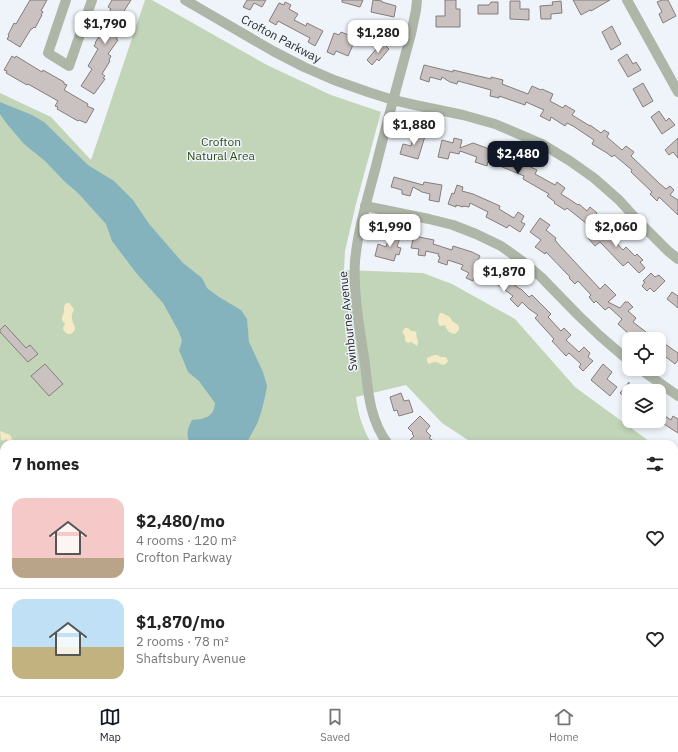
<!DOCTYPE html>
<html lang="en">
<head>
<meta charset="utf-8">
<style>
	body { margin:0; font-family:"IBM Plex Sans",sans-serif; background:#f2f2f2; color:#222; height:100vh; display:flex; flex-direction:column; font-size:15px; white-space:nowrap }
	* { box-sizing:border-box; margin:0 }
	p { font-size:13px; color:#767676 }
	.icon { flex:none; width:22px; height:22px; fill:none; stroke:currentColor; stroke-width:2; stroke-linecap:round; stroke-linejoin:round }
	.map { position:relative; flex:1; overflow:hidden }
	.side { position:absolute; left:0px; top:440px; width:678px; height:256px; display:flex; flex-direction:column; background:#fff; border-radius:12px 12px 0 0; box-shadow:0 2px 6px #0003 }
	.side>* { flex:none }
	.controls { position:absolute; left:622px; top:332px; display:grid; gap:8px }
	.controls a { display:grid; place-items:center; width:44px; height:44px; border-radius:8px; background:#fff; box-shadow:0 2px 6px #0003; font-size:20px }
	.price { position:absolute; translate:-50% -34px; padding:0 9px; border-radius:8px; background:#fff; color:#222; font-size:13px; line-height:26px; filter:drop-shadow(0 1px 2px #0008) }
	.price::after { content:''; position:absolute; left:50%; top:24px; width:12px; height:9px; margin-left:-6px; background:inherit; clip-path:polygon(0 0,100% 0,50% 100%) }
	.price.on { background:#111827; color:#fff }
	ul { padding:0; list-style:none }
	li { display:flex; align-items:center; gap:12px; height:100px; padding:0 12px }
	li+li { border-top:1px solid #e0e0e0 }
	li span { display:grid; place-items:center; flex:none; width:112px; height:80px; border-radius:12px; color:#555 }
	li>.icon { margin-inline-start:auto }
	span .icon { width:48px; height:48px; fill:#fffc; stroke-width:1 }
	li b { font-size:17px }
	h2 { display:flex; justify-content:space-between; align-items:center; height:48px; padding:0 12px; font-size:17px }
	.dock { display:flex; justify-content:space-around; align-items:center; height:56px; border-top:1px solid #e0e0e0; background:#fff; font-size:11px; color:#767676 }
	.dock a { display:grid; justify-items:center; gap:2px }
	.dock .on { color:#111827 }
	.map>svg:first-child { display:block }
	.green { fill:#c3d5b8 }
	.sand { fill:#f4eac5 }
	.water { fill:#84b3be }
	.building { fill:#cac2c0; stroke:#847d7b }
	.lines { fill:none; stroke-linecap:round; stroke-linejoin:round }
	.minor { stroke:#aeb6a7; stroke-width:10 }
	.labels { text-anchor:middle; stroke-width:3; stroke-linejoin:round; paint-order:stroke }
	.street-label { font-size:12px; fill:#2a2c2f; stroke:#eff4fa }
	.park-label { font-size:12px; fill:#304c1b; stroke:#eff4fa }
</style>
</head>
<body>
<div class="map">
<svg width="678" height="696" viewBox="0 0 678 696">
	<rect width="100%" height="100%" fill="#eff4fa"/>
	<!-- green -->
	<g class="green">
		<path d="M145 0H152L267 65 331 95 381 112 356 204 345 251 344 270 423 273 452 284 515 319 575 387 653 444H474L442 423 406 385 356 397C358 414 363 430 372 444H4V488L0 482V93L51 117 91 160Z"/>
		<polygon points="674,459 678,462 678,595 674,591"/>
		<polygon points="155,692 324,692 322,696 159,696"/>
	</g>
	<!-- sand -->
	<g class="sand">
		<path d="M67 303H69L74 309C73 312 71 316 72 319 73 326 79 328 71 334 66 334 64 332 63 328L65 324 62 320V318L64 312V307L65 304Z"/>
		<path d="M440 313H442L450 317 452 321 458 325 459 327V330L455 334C449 333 447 331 445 325L440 326C437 322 438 317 440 313Z"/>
		<path d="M405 328H408L411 331H414L416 332C417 334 416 336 417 338 418 341 419 342 417 346L411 342 408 343 405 341V336L402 332Z"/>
		<path d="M434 355H437L441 357H446L448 361C443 369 441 362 435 362 433 362 431 363 429 364 427 362 427 361 427 358Z"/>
		<polygon points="0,431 10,435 12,438 11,441 9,442 6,439 4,441 1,440"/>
	</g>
	<!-- water -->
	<path class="water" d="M0 102 32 115 44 122 88 165 114 181 133 200 143 215 150 225 183 263 202 278 207 288 219 297 241 310 247 319 249 342 263 372 267 386 265 397 261 413 257 424 246 444H190C186 435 187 429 192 420 205 419 214 417 215 403L199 381 188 372 179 350 182 341 179 332 174 323 163 303 137 274 112 241 106 224 78 193 65 182 45 161 24 144 7 124 0 114Z"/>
	<!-- building -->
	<g class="building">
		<polygon points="30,0 47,0 41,11 43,12 41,15 42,15 35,28 34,27 32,29 31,29 20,47 7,39 9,36 8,35 14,23 16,24"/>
		<polygon points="112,0 131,0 122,14 124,16 122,19 124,20 115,34 118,36 116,39 118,40 108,54 111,56 109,60 110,61 102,74 105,76 103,78 105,79 94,94 81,86 92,69 88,66 98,49 94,46 96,43 95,43 104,28 101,27 111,9 108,7"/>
		<polygon points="247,0 266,0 262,7 254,3 250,10 243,7"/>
		<polygon points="342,0 363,0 360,7 342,2"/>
		<polygon points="373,0 382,1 382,2 396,6 394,17 371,12"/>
		<polygon points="445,0 456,0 456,9 460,9 460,27 436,27 436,16 445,16"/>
		<polygon points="573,0 610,0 591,11 590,10 581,15"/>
		<polygon points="662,0 668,0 676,16 663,23 659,14 662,12 657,2"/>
		<polygon points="510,1 520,1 520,9 529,9 529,20 510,19"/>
		<polygon points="561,1 562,13 551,14 551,19 541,19 540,6 553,5 552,2"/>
		<polygon points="285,2 291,5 289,9 298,14 294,20 306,26 307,23 323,31 315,46 308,42 310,38 278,21 276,25 269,21 279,3 284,5"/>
		<polygon points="491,2 498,2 498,14 478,14 478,5 489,5"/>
		<polygon points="612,26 621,44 611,50 602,32"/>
		<polygon points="341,32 356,38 348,56 336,51 334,55 327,52 334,33 339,35"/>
		<polygon points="382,42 389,49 379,61 377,59 372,65 367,60"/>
		<polygon points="627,54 633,64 636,62 641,70 628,77 618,60"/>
		<polygon points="12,56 15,58 16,56 42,72 43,70 64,82 64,84 67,85 64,90 88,104 87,106 94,109 86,123 79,120 78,121 57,109 58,107 55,106 58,101 28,84 27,85 6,73 7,71 4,70"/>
		<polygon points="424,65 453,72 453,70 491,79 491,77 503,80 502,84 528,94 532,86 541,90 542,89 553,94 550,101 563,108 565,105 575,111 572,115 590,126 590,125 601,133 604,130 609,133 607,137 622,150 626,146 634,152 631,156 660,184 666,189 670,186 674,190 670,195 678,200 678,215 659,197 657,201 650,194 652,192 631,172 632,170 614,155 612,157 607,153 592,144 594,140 573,126 567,123 565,126 551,117 550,121 540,116 544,110 526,102 525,105 499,96 499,98 490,96 491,90 458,81 457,84 450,82 442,77 441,80 430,77 429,82 420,79"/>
		<polygon points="643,83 653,101 643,107 633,89"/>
		<polygon points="659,111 666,121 669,118 675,125 662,134 651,117"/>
		<polygon points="415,131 426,133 418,159 400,154 403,144 411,146"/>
		<polygon points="454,138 462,140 460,148 473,143 492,150 491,152 512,161 513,158 521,161 520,162 537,170 535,174 555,185 557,182 565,188 561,194 569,199 578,205 579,204 587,211 590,207 597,213 587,224 567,208 565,210 554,203 555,202 547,196 549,194 523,179 524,176 488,161 487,166 475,162 477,157 460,151 459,154 450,152 448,159 438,157 442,140 453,143"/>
		<polygon points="678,138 678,158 673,152 669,155 665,150"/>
		<polygon points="394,177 423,185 424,182 442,185 439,202 429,200 430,194 422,192 413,187 410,196 402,194 402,190 391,187"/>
		<polygon points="457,185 463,187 462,191 473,194 500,206 499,209 514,218 518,212 524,216 521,222 525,224 520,232 509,225 507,228 486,217 488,212 470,203 469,207 463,206 463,207 456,205 456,207 448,204 452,193 454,194"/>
		<polygon points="540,218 550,225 546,230 556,238 555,240 560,246 600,289 605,284 616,295 608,302 620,308 625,302 628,302 633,307 628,311 636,318 633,322 655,339 636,339 630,335 618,324 622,319 609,307 605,310 596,301 594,303 589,297 591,295 578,281 575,284 569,278 570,277 546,252 545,254 535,247 541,240 530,232"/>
		<polygon points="605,221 613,229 608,234 623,250 626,247 635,256 637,254 643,260 640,262 645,268 639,273 628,262 623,266 600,242 595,246 588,238"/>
		<polygon points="391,231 401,234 397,247 401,248 399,255 396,254 394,261 375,256 378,244 386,247"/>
		<polygon points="414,236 434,240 433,244 452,250 453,246 472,252 480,256 476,264 495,274 499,268 506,273 504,277 520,289 521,289 529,297 532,295 551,314 548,317 561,331 564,328 571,335 566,340 579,352 584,347 590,353 588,357 593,361 583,371 579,367 581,364 569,353 566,356 552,341 554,339 535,318 538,315 529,309 522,302 518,307 510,299 513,296 486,276 483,281 475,277 473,281 466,278 469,273 461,269 463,265 448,260 447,265 438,262 440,257 438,256 439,254 426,251 425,256 418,255 419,249 411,248"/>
		<polygon points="651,273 655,277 659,275 665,281 654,292 650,288 647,291 642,286 645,282 643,281"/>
		<polygon points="672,292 678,296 678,308 667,299"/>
		<polygon points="5,325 26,348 30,345 38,354 28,362 0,332 0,330"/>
		<polygon points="665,344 678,353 678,360 675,364 666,357 663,361 659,358 659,352"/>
		<polygon points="45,364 63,384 49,396 31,376"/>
		<polygon points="603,364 612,372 607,379 617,387 610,396 591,380"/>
		<polygon points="629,382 629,385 637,391 629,391 629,400 620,393"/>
		<polygon points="401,393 404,401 409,400 413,412 399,416 397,410 394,411 390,397"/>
		<polygon points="659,412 671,420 673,416 678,419 678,433 659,421"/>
		<polygon points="420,416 430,426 426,431 431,436 429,438 438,444 415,444 410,440 414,436 412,434 413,433 408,428"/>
	</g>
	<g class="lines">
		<!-- minor -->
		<g class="minor">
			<polyline points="66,0 48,53 69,66 92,0"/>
			<polyline points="185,0 273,51 304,67 334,80 368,92 393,100 415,105 463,115 495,124 542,144 570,161 594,178 619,200 639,222 668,251 678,259"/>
			<polyline points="627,0 678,92"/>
			<polyline points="365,206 429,219 453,225 476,234 501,246 522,261 541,277 578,315 600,336 629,361"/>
			<polyline points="640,369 678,396"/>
			<path d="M388 444C370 421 368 392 365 364 360 330 353 295 355 261 358 229 368 197 376 166 387 122 399 78 411 34L416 10 417 0"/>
			<polyline points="0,580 4,586"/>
			<polyline points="674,667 678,671"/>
			<polyline points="73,692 76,696"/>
			<polyline points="405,692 411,696"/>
		</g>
	</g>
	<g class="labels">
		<!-- street labels -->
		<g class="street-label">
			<text transform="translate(281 39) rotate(28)" y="4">Crofton Parkway</text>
			<text transform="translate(348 321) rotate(-96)" y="4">Swinburne Avenue</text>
		</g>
		<!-- park labels -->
		<g class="park-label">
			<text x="221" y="146">Crofton<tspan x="221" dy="14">Natural Area</tspan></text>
		</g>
	</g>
</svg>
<div class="controls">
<a><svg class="icon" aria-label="locate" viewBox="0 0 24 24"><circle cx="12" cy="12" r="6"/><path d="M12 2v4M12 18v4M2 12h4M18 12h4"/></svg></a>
<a><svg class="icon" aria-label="layers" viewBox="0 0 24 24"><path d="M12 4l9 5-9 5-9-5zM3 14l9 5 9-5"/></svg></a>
</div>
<b class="price" style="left:105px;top:45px">$1,790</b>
<b class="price" style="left:378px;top:54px">$1,280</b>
<b class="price" style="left:414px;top:146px">$1,880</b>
<b class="price on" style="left:518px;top:175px">$2,480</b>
<b class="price" style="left:390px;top:248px">$1,990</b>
<b class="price" style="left:616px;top:248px">$2,060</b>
<b class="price" style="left:504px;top:293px">$1,870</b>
<section class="side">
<h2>7 homes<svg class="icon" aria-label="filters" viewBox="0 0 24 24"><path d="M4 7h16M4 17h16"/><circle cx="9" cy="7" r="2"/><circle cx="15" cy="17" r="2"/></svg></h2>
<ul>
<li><span style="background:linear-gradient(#f6c9c9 75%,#b9a48a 0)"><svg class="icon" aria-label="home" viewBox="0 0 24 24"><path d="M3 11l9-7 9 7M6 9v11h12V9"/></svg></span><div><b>$2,480/mo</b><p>4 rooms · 120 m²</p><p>Crofton Parkway</p></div><svg class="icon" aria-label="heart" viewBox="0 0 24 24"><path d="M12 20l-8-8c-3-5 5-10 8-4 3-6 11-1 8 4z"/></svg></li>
<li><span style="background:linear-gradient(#bfe0f5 60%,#c2b280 0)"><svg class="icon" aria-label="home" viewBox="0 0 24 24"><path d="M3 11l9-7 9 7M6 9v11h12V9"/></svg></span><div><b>$1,870/mo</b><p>2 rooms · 78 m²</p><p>Shaftsbury Avenue</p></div><svg class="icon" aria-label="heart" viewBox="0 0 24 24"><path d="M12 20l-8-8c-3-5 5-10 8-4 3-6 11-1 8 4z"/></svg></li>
</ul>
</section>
</div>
<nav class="dock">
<a class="on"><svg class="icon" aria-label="map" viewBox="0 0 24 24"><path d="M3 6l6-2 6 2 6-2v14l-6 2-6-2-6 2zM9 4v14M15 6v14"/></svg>Map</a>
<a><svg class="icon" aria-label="saved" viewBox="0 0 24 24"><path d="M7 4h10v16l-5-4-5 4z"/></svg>Saved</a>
<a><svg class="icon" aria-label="home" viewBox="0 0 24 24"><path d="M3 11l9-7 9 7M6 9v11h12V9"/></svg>Home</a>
</nav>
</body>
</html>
